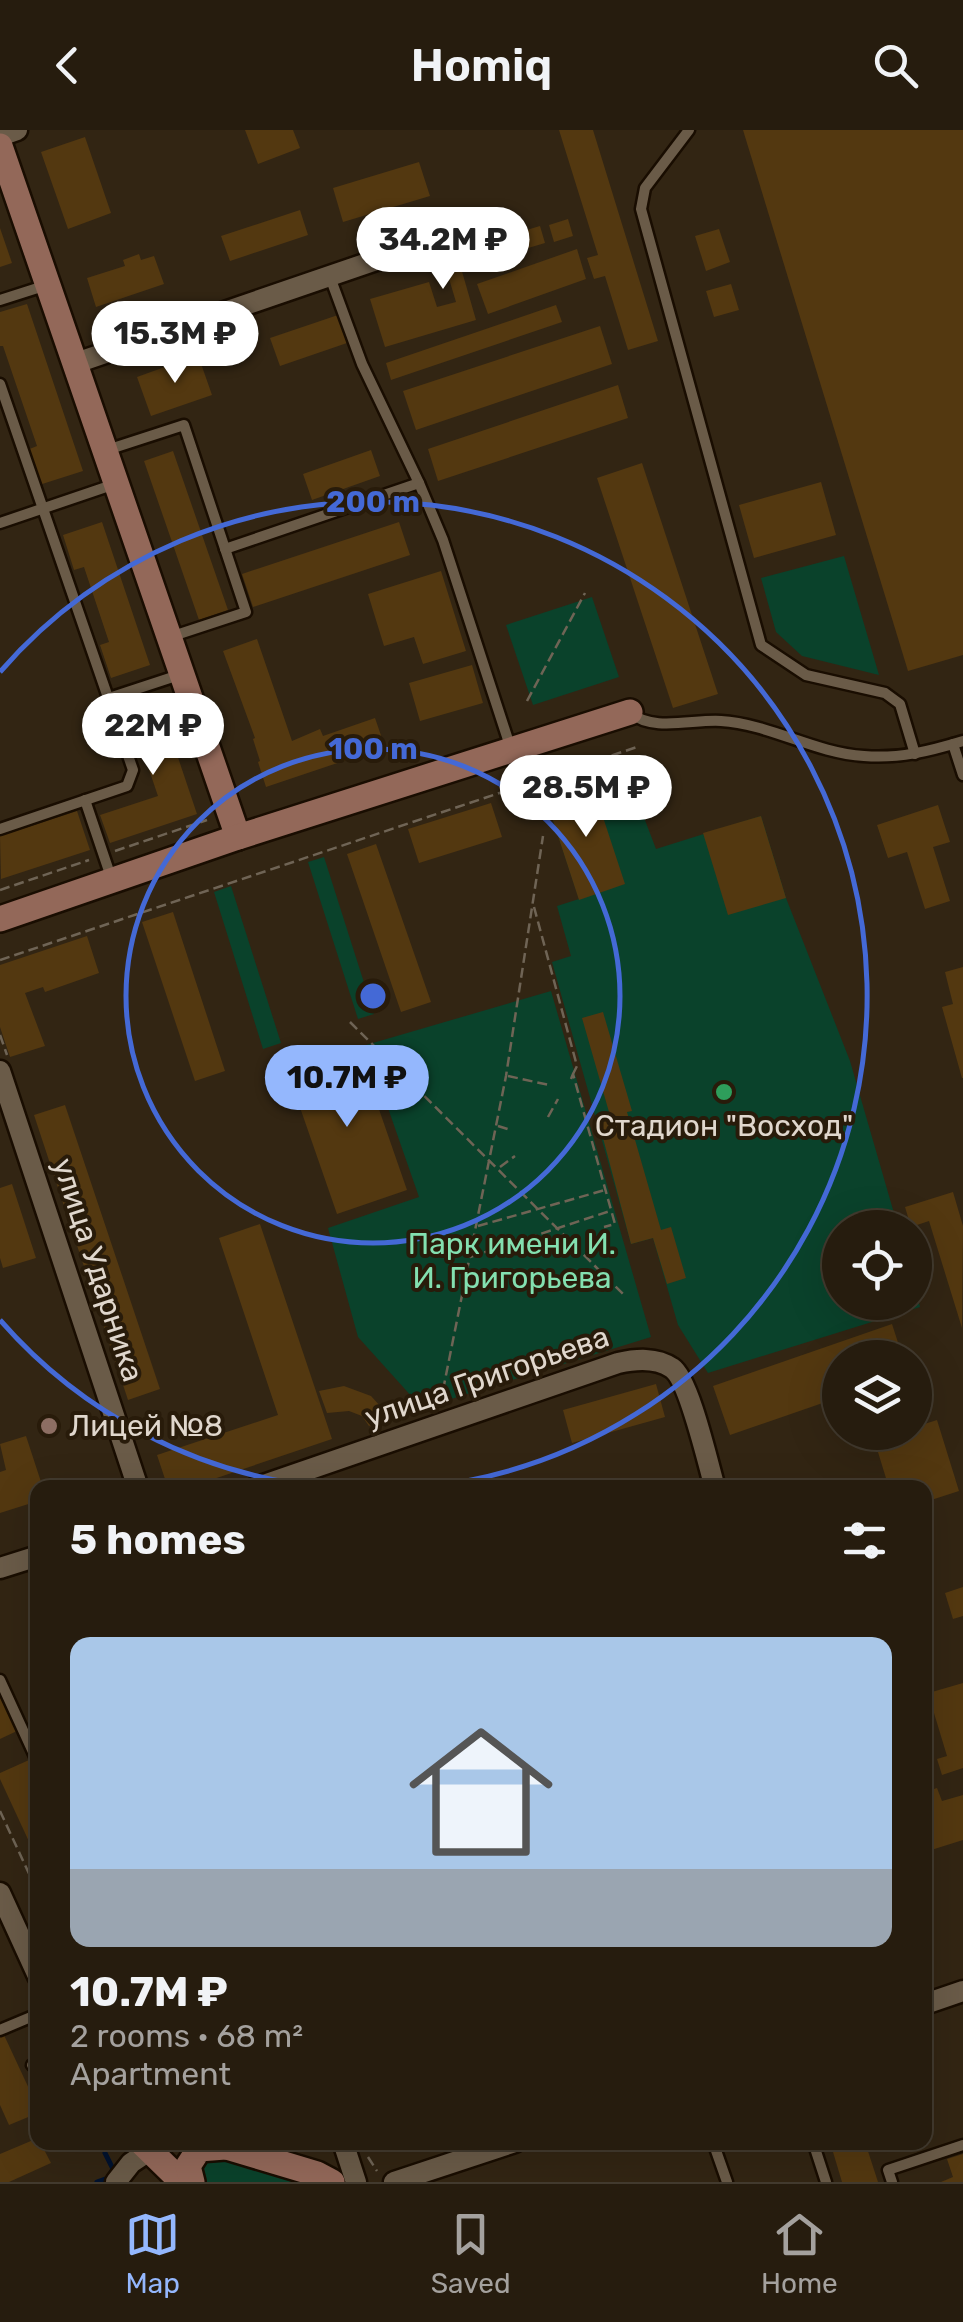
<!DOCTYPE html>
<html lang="en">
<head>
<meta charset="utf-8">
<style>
	body { margin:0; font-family:Rubik,sans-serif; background:#2e2517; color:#f1f3f6; height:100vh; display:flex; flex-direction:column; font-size:38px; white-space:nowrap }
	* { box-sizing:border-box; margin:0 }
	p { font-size:32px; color:#a4a19e }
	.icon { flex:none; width:55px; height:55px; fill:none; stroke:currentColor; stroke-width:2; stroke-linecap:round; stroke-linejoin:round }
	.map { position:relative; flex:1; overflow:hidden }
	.panel { position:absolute; left:30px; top:1350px; width:902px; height:670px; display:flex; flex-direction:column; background:#261c0e; border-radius:20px; box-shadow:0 10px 40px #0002,0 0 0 2px #423a2e }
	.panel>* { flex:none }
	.fabs { position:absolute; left:822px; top:1080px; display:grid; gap:20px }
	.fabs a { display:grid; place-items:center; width:110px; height:110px; border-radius:50%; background:#261c0e; box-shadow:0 10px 40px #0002,0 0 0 2px #423a2e; font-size:50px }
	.price { position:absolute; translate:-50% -85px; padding:0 22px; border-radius:35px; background:#fff; color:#222; font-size:32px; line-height:65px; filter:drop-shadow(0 2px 5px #0008) }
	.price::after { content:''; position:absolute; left:50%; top:60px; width:30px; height:22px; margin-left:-15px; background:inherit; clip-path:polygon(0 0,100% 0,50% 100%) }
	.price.selected { background:#94b7fd; color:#111 }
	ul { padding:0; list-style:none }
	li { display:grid; align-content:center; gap:20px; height:530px; padding:0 40px }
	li+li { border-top:2px solid #423a2e }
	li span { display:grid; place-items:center; height:310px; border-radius:20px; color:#555 }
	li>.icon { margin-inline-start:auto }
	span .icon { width:180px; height:180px; fill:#fffc; stroke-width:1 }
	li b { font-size:42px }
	h2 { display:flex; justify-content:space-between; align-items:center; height:120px; padding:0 40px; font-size:42px }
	header { display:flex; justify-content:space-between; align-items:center; height:130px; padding:0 40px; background:#261c0e; font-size:45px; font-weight:600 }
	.dock { display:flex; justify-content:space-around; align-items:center; height:140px; border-top:2px solid #423a2e; background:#261c0e; font-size:28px; color:#a4a19e }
	.dock a { display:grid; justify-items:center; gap:5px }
	.dock .selected { color:#94b7fd }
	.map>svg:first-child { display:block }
	.green { fill:#0a422b }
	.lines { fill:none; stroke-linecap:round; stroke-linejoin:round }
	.stream { stroke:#00122e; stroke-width:5 }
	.building { fill:#533810 }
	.lane-casing { stroke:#190d01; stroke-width:15 }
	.street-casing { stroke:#190d01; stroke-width:25 }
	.secondary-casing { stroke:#190d01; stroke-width:30 }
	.path { stroke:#6f6455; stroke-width:2.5; stroke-dasharray:10 5; stroke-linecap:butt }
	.lane { stroke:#6a5b48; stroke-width:10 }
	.street { stroke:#6a5b48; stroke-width:20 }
	.secondary { stroke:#936859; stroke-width:25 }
	.ring { fill:none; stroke:#4469d6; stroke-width:5 }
	.leisure-dot { fill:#2e9e5b; stroke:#281b0a; stroke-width:4 }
	.education-dot { fill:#8d6e63; stroke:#281b0a; stroke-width:4 }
	.labels { text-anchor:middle; stroke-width:8; stroke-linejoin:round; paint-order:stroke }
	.poi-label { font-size:30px; fill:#e0d7cd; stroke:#281b0a }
	.park-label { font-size:30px; fill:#83e0b0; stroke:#281b0a }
	.street-label { font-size:30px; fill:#e0d7cd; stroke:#281b0a }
	.centre { fill:#4469d6; stroke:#281b0a; stroke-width:5 }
	.ring-label { font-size:30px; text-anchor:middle; font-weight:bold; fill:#4469d6; stroke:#281b0a; stroke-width:8; stroke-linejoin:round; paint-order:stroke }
</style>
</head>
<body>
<header><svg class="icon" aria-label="back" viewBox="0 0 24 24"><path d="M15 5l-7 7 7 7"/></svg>Homiq<svg class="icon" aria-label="search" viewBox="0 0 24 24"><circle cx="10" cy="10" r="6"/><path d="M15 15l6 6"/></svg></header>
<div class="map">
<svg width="963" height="2052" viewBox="0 0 963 2052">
	<rect width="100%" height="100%" fill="#322513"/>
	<!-- green -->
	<g class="green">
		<polygon points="844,426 879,545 802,526 776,502 761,448"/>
		<polygon points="592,467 619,547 533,575 506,495"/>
		<polygon points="627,643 656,719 761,686 786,768 850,931 898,1097 840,1098 840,1172 915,1172 915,1158 920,1177 708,1243 678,1195 653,1108 631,1114 552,832 571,826 557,776 579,769 546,669"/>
		<polygon points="324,727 374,884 358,889 308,732"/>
		<polygon points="231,756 281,913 263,919 214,762"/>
		<polygon points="551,861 651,1207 422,1278 358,1207 328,1098 419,1067 366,915"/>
		<polygon points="211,2023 307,2052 206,2052 200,2047 201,2032"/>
	</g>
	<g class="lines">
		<!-- stream -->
		<polyline class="stream" points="97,2052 108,2048 113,2039 105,2023"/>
	</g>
	<!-- building -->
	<g class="building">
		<polygon points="245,0 293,0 300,18 258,34"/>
		<polygon points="559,0 593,0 658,211 628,220 605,146 594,149 587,128 598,125"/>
		<polygon points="743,0 963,0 963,525 908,541"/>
		<polygon points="85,7 111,83 68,99 41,22"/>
		<polygon points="419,32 430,66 343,92 333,58"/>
		<polygon points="300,80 308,105 230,131 221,106"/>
		<polygon points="568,89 573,106 554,112 549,95"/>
		<polygon points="540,96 545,113 461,138 476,190 385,217 370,169 429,152 437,177 456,172 447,142 440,145 435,127"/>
		<polygon points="0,98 12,133 0,137"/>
		<polygon points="719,99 730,132 706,141 695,106"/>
		<polygon points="577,119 586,149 488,184 477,154"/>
		<polygon points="139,124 141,130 154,126 164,154 96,177 87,148 125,136 123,130"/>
		<polygon points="731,154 739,180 714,187 706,161"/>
		<polygon points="27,174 83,341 39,355 27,320 37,316 3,216 0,216 0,182"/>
		<polygon points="556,175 562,192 391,250 386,233"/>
		<polygon points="338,185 347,213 280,236 270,208"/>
		<polygon points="600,196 612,234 416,300 403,261"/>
		<polygon points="198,225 212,265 151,286 137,247"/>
		<polygon points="618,255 628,288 438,351 428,319"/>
		<polygon points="371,320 380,346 312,370 303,344"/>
		<polygon points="173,321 228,480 199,490 144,331"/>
		<polygon points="642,333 718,564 673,578 597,348"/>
		<polygon points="821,352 836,405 754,428 739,375"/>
		<polygon points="102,392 150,535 111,548 100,515 109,512 84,437 74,440 63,405"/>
		<polygon points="399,392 410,425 253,477 242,444"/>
		<polygon points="441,441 466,521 423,534 414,507 384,516 368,464"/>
		<polygon points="257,509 292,611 320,599 323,606 375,588 385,617 266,657 258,632 260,631 253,609 255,608 223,521"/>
		<polygon points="472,535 483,573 420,591 409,553"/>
		<polygon points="157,565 197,684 110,713 100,685 158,666 127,575"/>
		<polygon points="599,651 607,676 600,678 625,754 579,770 546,669"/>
		<polygon points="491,673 502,707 419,733 408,699"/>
		<polygon points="938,675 950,712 933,717 950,771 925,779 907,722 888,728 877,695"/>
		<polygon points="77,681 90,720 1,749 0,706"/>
		<polygon points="761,686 786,768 728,785 703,703"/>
		<polygon points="376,714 431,872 401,882 347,724"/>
		<polygon points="173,782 225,941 195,951 142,792"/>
		<polygon points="87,806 99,843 45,862 43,857 25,863 45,916 10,927 0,897 0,835"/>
		<polygon points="963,837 963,948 962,948 942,877 953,874 945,842"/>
		<polygon points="603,882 632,981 627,982 661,1100 671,1097 686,1148 667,1154 653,1108 631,1114 599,993 611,989 582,888"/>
		<polygon points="357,916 407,1060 337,1084 287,940"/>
		<polygon points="65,975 160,1259 128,1270 34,985"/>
		<polygon points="12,1054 36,1128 3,1138 0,1128 0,1058"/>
		<polygon points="953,1062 963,1096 962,1198 929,1091 911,1097 905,1077"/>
		<polygon points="260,1094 332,1309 187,1358 168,1358 157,1325 278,1285 219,1108"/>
		<polygon points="892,1194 903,1228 840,1228 840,1267 730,1305 713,1256"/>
		<polygon points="656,1254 665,1287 572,1313 563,1280"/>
		<polygon points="344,1256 371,1266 381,1277 385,1288 369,1296 362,1286 349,1281 327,1283 319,1261"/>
		<polygon points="937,1290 959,1361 925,1372 925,1358 889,1358 874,1309 896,1302 915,1302 915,1297"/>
		<polygon points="26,1306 43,1358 38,1358 38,1371 0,1383 0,1342 6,1340 0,1314"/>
		<polygon points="963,1457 963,1486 953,1489 945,1463"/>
		<polygon points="963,1553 963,1638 942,1645 937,1629 947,1626 934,1583 925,1586 925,1564"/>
		<polygon points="0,1563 17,1601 0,1609"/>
		<polygon points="29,1630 38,1650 38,1731 0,1649 0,1643"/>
		<polygon points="937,1658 942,1671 963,1665 963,1710 928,1721 925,1711 925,1662"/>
		<polygon points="4,1905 38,1978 38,1983 9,1995 0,1975 0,1907"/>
		<polygon points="38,2008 51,2033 9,2052 0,2052 0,2024"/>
		<polygon points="830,2012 865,2012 878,2052 842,2052"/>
		<polygon points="963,2024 963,2052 941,2052 953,2047 947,2029"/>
	</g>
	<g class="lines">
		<!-- lane casing -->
		<g class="lane-casing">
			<g id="lane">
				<polyline points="689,0 645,58 641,79 761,515 806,545 885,563 900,574 915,624"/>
				<polyline points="330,147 362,234 419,353 443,410 511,619"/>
				<polyline points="0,170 47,155"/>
				<polyline points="0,254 133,640 127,656 0,699"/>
				<polyline points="107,320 184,295 246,482 170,507"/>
				<polyline points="0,393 118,353"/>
				<polyline points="225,419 419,353"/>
				<polyline points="109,568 179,545"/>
				<path d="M631 583C652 602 694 589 721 591 770 594 814 623 864 626 899 629 930 621 963 611"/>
				<polyline points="953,614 963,645"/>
				<polyline points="85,670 112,750"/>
				<polyline points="0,1550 38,1633"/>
				<polyline points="0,1900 38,1884"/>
				<polyline points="32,1935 38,1932"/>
				<polyline points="713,2012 727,2052"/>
				<polyline points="813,2012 826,2052"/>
				<polyline points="892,2052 888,2040 963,2015"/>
			</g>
		</g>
		<!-- street casing -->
		<g class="street-casing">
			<g id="street">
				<polyline points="0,6 17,0"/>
				<polyline points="76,233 490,91"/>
				<polyline points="0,941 138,1358"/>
				<path d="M255 1358 618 1233C636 1229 656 1227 672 1238 689 1249 708 1334 715 1358"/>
				<polyline points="0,1438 38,1426"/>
				<polyline points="0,1763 38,1846"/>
				<polyline points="925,1874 963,1861"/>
				<polyline points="343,2012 356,2052"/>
				<polyline points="116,2052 131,2033 149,2021"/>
				<polyline points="394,2052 515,2012"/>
			</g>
		</g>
		<!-- secondary casing -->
		<g class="secondary-casing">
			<g id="secondary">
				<polyline points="0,16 238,707"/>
				<polyline points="0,789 238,707 630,582"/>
				<polyline points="141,2012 182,2052"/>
				<polyline points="210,2012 317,2044 332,2052"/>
				<polyline points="192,2052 188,2036 199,2019 225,2017"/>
			</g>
		</g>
		<!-- path -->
		<g class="path">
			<polyline points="527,571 585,463"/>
			<polyline points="115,721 207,690"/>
			<polyline points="0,760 89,730"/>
			<polyline points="534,777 577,936 573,944"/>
			<polyline points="0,830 637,617"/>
			<polyline points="350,892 624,1165"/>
			<polyline points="0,905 7,925"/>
			<polyline points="508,946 549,955"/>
			<polyline points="571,949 573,944 615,1094 604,1097"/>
			<polyline points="548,987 558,969"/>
			<polyline points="498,996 511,1000"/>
			<polyline points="500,1037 515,1026"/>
			<polyline points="478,1096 605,1060"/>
			<polyline points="470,1127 610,1081"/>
			<polyline points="440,1275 506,946 543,706"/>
			<polyline points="0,1681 38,1763"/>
			<polyline points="307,2018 324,2019"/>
			<polyline points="368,2027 377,2041"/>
		</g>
		<!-- lane -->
		<use href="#lane" class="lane"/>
		<!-- street -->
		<use href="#street" class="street"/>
		<!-- secondary -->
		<use href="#secondary" class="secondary"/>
	</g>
	<!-- distance rings -->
	<g class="ring">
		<circle cx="373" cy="866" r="247"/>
		<path d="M321 1357A494 494 0 0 1 0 1190M0 542A494 494 0 1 1 425 1357"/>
	</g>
	<!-- markers -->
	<circle class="leisure-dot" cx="724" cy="962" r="10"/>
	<circle class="education-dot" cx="49" cy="1296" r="10"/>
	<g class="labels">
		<!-- poi labels -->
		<g class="poi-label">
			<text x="724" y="1006">Стадион "Восход"</text>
			<text x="69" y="1306" text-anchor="start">Лицей №8</text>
		</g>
		<!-- park labels -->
		<g class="park-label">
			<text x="512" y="1124">Парк имени И.<tspan x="512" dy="34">И. Григорьева</tspan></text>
		</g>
		<!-- street labels -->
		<g class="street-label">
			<text transform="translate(98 1140) rotate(72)" y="10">улица Ударника</text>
			<text transform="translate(487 1247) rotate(-19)" y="10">улица Григорьева</text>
		</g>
	</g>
	<circle cx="373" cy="866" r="15" class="centre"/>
	<g class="ring-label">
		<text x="373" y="382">200 m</text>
		<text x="373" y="629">100 m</text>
	</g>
</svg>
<div class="fabs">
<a><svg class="icon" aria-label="locate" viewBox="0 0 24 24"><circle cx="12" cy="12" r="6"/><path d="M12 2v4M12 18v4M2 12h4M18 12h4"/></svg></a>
<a><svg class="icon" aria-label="layers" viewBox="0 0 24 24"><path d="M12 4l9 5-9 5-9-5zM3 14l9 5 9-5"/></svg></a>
</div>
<b class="price" style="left:443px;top:162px">34.2M ₽</b>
<b class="price" style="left:175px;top:256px">15.3M ₽</b>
<b class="price" style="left:153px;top:648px">22M ₽</b>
<b class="price" style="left:586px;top:710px">28.5M ₽</b>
<b class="price selected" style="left:347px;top:1000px">10.7M ₽</b>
<section class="panel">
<h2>5 homes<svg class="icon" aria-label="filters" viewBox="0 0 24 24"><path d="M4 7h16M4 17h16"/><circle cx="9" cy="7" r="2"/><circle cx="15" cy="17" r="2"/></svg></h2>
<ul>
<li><span style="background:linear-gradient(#a9c7e8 75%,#9aa5b1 0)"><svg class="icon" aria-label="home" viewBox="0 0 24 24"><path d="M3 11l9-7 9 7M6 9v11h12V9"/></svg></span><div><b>10.7M ₽</b><p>2 rooms · 68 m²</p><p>Apartment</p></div></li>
</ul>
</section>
</div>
<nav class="dock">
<a class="selected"><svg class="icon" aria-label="map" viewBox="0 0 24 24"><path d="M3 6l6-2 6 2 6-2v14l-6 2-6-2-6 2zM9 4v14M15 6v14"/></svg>Map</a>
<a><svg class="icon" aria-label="saved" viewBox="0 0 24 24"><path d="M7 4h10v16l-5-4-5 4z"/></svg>Saved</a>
<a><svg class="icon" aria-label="home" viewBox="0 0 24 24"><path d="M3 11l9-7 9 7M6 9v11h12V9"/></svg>Home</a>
</nav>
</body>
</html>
